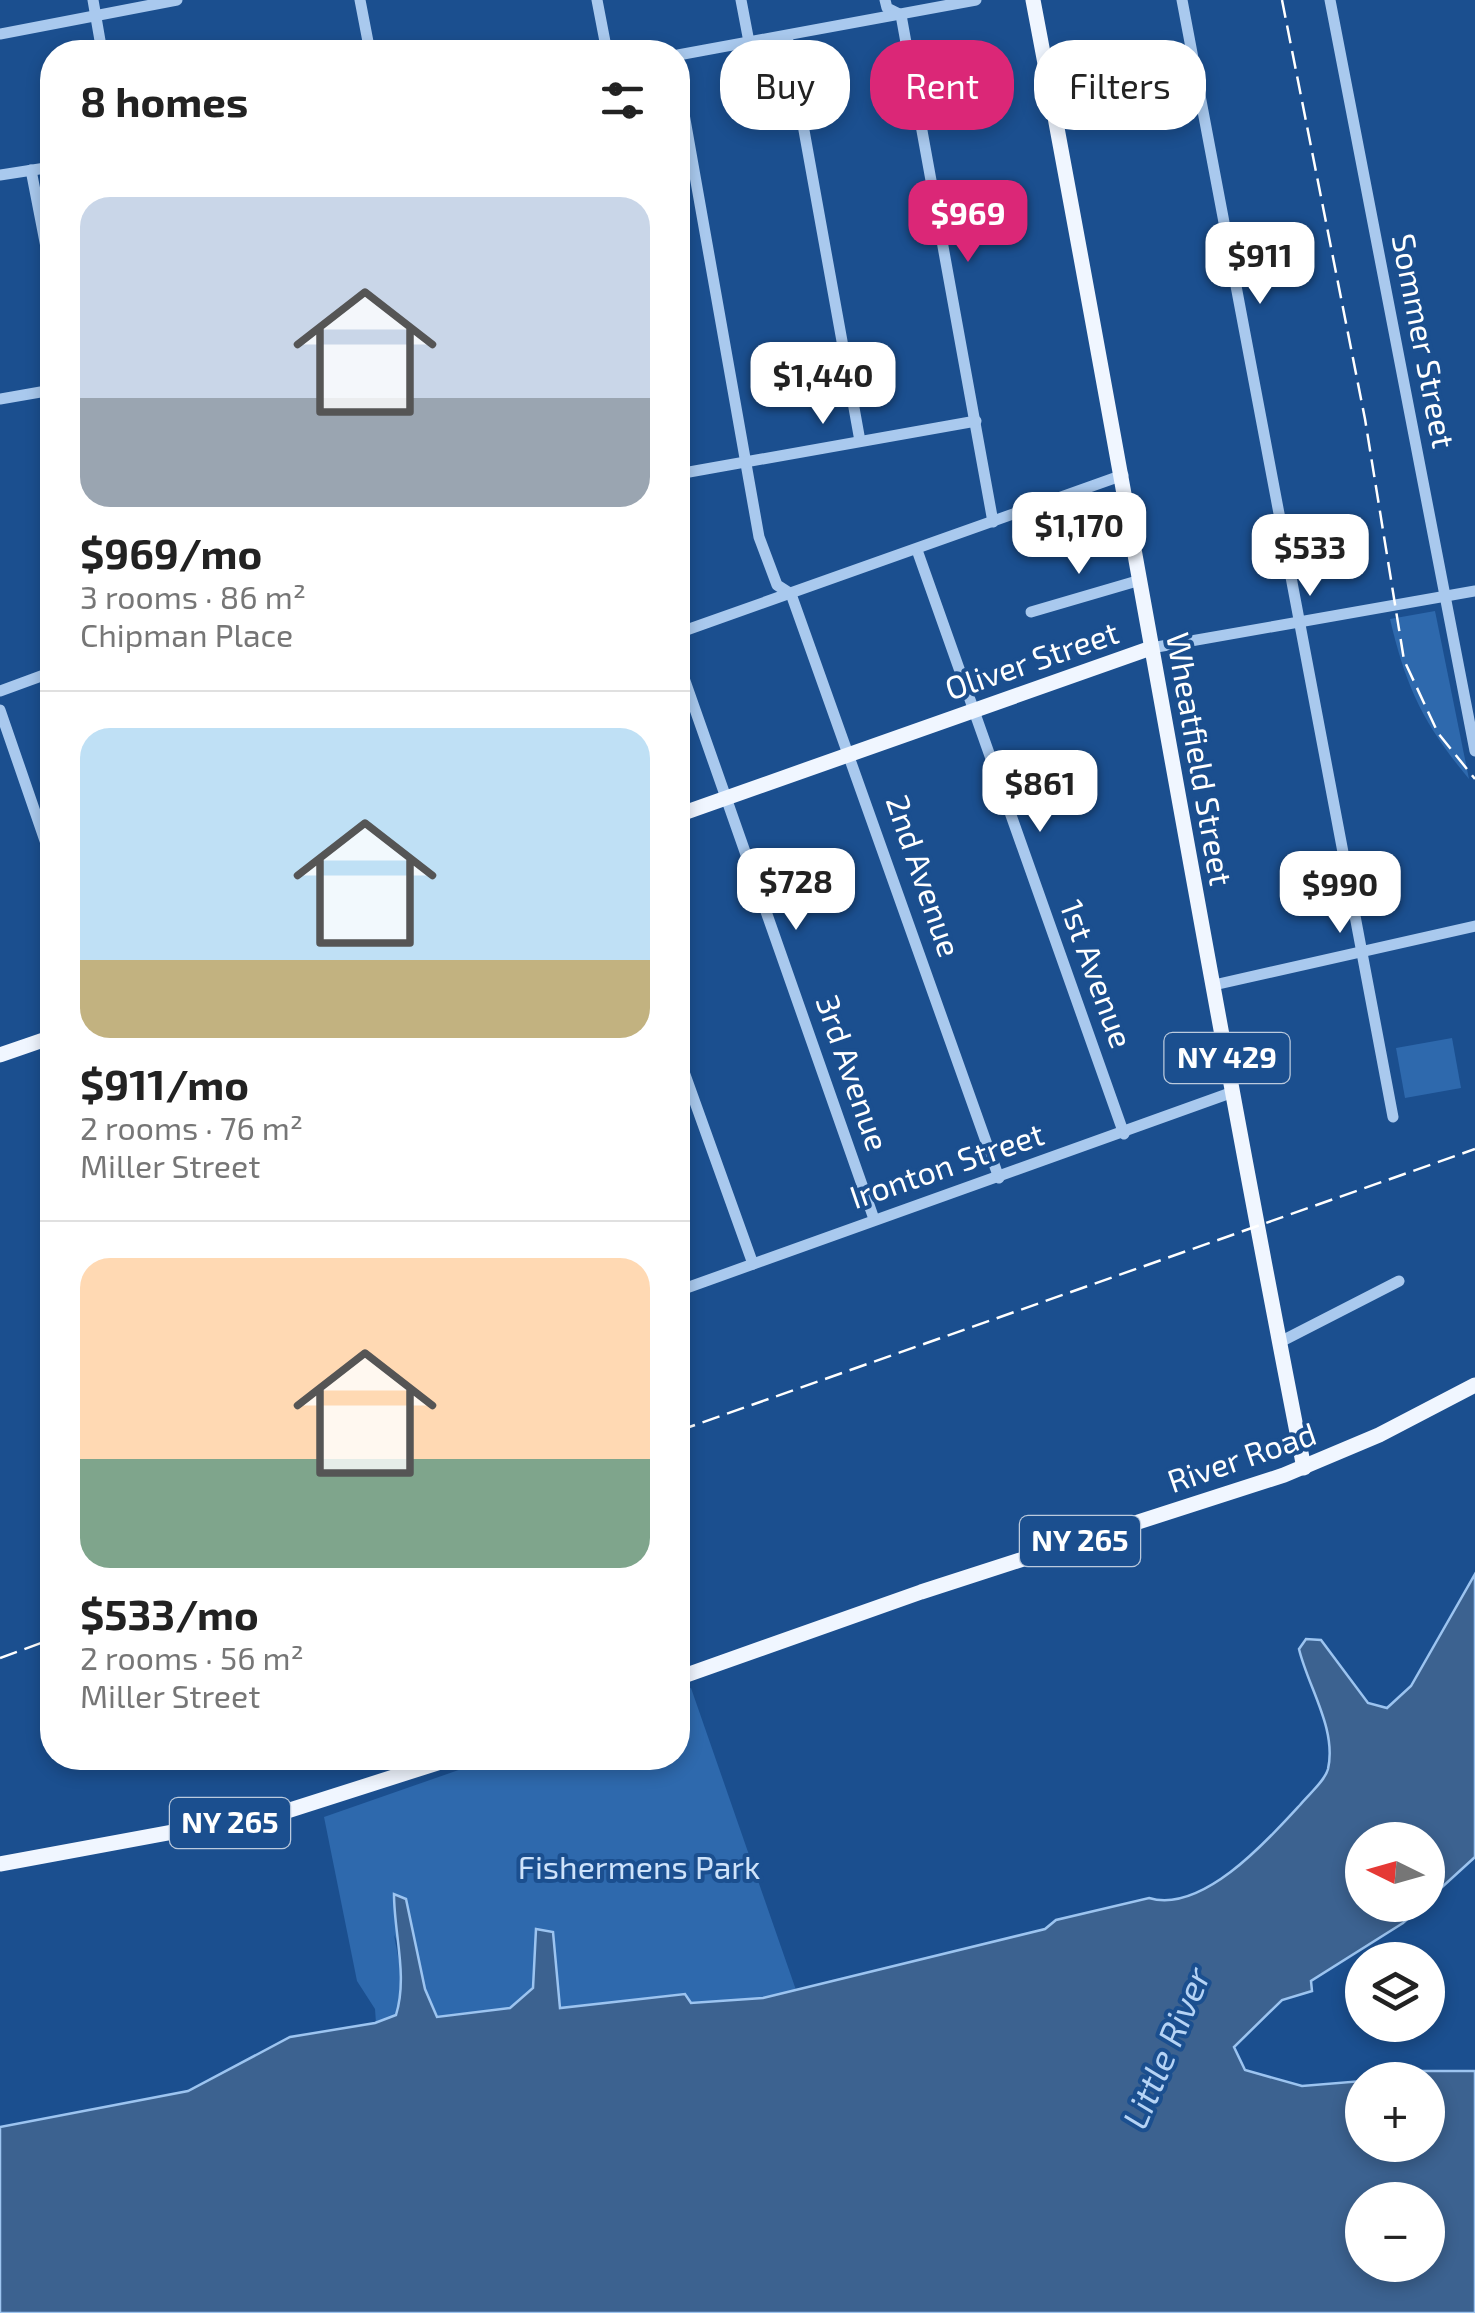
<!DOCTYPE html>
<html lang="en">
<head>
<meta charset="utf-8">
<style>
	body { margin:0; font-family:"Exo 2",sans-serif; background:#f2f2f2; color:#222; height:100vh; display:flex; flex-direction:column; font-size:38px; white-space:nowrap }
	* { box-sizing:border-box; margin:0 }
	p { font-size:32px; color:#767676 }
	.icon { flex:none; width:55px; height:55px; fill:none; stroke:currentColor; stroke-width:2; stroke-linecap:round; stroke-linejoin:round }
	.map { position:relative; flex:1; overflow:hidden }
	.sheet { position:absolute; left:40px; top:40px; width:650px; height:1730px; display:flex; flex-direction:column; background:#fff; border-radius:40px; box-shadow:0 5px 15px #0003 }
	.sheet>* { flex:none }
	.top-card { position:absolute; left:720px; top:40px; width:605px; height:90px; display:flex; gap:20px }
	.needle { width:65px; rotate:275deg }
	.fabs { position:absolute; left:1345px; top:1822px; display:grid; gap:20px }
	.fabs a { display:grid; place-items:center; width:100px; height:100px; border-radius:50%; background:#fff; box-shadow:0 5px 15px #0003; font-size:50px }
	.price { position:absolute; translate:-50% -85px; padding:0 22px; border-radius:20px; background:#fff; color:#222; font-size:32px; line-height:65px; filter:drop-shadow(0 2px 5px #0008) }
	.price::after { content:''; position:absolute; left:50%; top:60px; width:30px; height:22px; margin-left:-15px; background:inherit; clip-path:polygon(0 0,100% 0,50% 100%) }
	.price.current { background:#db2777; color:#fff }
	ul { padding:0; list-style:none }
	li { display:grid; align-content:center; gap:20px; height:530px; padding:0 40px }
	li+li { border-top:2px solid #e0e0e0 }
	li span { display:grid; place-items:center; height:310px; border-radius:30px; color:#555 }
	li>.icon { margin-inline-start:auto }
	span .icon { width:180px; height:180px; fill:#fffc; stroke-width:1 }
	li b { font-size:42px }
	h2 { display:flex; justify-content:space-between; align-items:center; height:120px; padding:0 40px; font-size:42px }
	.tag { padding:0 35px; border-radius:40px; background:#fff; box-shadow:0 5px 15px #0003; font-size:35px; line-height:90px }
	.tag.current { background:#db2777; color:#fff }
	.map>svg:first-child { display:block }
	.green { fill:#2e69ad }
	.water { fill:#3c6290; stroke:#9cc4f0; stroke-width:2.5; fill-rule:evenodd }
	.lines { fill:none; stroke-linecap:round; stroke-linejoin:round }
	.minor { stroke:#a9c9ee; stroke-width:11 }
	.major { stroke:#f0f6ff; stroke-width:15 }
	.rail { stroke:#fff; stroke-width:2.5; stroke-dasharray:18 8; stroke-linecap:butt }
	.labels { text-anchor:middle; stroke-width:8; stroke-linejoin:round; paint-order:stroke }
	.shield { fill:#1b4f8f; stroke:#bbcadd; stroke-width:2.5 }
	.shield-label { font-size:30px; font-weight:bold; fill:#fff }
	.street-label { font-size:32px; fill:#fff; stroke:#1b4f8f }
	.park-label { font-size:32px; fill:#cfe3fa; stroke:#1b4f8f }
	.water-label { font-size:35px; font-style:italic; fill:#b5d3f5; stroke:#1b4f8f }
</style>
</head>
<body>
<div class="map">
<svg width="1475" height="2313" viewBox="0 0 1475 2313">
	<rect width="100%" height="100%" fill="#1b4f8f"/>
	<!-- green -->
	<g class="green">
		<path d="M1435 611 1469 779C1424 725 1406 688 1390 619Z"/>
		<polygon points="1452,1038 1461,1088 1405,1098 1396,1048"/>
		<polygon points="691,1688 796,1990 762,1998 690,2003 685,1994 560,2008 553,1932 536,1930 534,1988 510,2008 436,2017 394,1935 404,1988 396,2015 376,2023 375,2009 357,1981 324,1817 493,1758 678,1758 678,1692"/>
	</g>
	<!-- water -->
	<path class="water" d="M1475 1574V1857L1428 1900V1840H1362V1905H1423L1403 1923 1311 1981 1312 1991 1282 2000 1234 2047 1245 2070 1302 2086 1362 2081V2145H1428V2080H1368L1411 2071H1475V2313H0V2127L188 2091 290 2037 375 2023 396 2015C408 1976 394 1934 394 1894L406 1899 425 1989 437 2017 510 2008 533 1988 536 1929 553 1932 560 2008 685 1994 691 2003 763 1998 1045 1929 1056 1920 1149 1898C1202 1914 1268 1840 1300 1805 1308 1795 1325 1781 1328 1769 1337 1729 1308 1687 1299 1649L1306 1639 1321 1640 1368 1703 1387 1708 1411 1686ZM1362 2200H1428V2265H1362Z"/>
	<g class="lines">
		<!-- minor -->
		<g class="minor">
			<polyline points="93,0 102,52"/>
			<polyline points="360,0 370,52"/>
			<polyline points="597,0 607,52"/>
			<polyline points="741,0 749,42"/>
			<polyline points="885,0 887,8 901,15 993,522"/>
			<polyline points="1182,0 1393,1117"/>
			<polyline points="1330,0 1475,751"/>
			<polyline points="0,34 177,0"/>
			<polyline points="787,36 860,441"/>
			<polyline points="678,55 976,0"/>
			<polyline points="678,80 759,537 777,585 791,594 999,1178"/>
			<polyline points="31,170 52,278"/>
			<polyline points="0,175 52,167"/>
			<polyline points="0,399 52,390"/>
			<polyline points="678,474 976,421"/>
			<polyline points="917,550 1124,1134"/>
			<polyline points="1031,612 1137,581"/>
			<polyline points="678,633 1123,475"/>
			<polyline points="1151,648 1475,591"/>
			<polyline points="678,661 874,1219"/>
			<polyline points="0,691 52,672"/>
			<polyline points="0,710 52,861"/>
			<polyline points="1214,985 1475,926"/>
			<polyline points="678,1055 753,1264"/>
			<polyline points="678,1291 1233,1092"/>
			<polyline points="1280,1342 1399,1281"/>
		</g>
		<!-- major -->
		<g class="major">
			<path d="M1033 0C1126 489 1208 980 1304 1468"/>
			<polyline points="678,815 1151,648"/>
			<polyline points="0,1055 52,1037"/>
			<polyline points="678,1678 921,1592 1284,1475 1379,1435 1475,1385"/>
			<polyline points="0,1864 287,1811 453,1758"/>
		</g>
		<!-- rail -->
		<g class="rail">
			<polyline points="1282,0 1365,419 1404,660 1438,733 1475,779"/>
			<polyline points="678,1431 1475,1149"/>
			<polyline points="0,1658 52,1639"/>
		</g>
	</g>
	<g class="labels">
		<!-- shield labels -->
		<g class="shield">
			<rect x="1164.5" y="1033" width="125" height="50" rx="8"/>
			<rect x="1020" y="1516" width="120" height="50" rx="8"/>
			<rect x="170" y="1798" width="120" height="50" rx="8"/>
		</g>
		<g class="shield-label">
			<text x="1227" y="1068">NY 429</text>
			<text x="1080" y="1551">NY 265</text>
			<text x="230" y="1833">NY 265</text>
		</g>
		<!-- street labels -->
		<g class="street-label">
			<text transform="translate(1423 341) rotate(79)" y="11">Sommer Street</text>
			<text transform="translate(1032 661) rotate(-19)" y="11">Oliver Street</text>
			<text transform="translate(1199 759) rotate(80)" y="11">Wheatfield Street</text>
			<text transform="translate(923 876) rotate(71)" y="11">2nd Avenue</text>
			<text transform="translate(1096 974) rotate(70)" y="11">1st Avenue</text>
			<text transform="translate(852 1073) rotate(71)" y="11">3rd Avenue</text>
			<text transform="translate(947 1166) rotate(-19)" y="11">Ironton Street</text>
			<text transform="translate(1242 1458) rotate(-19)" y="11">River Road</text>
		</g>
		<!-- park labels -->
		<g class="park-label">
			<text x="639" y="1879">Fishermens Park</text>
		</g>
		<!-- water labels -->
		<g class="water-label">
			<text transform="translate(1167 2048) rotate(-67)" y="12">Little River</text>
		</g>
	</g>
</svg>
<div class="fabs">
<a><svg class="needle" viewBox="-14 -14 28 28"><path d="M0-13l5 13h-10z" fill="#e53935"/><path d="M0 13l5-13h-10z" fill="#767676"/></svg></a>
<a><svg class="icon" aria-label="layers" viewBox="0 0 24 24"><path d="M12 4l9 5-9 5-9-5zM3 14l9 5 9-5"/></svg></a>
<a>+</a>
<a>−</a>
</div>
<b class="price current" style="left:968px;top:265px">$969</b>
<b class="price" style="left:1260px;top:307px">$911</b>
<b class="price" style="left:823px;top:427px">$1,440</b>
<b class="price" style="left:1079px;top:577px">$1,170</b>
<b class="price" style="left:1310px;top:599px">$533</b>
<b class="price" style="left:1040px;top:835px">$861</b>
<b class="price" style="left:796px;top:933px">$728</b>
<b class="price" style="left:1340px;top:936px">$990</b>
<div class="top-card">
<a class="tag">Buy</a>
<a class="tag current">Rent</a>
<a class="tag">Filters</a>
</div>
<section class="sheet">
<h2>8 homes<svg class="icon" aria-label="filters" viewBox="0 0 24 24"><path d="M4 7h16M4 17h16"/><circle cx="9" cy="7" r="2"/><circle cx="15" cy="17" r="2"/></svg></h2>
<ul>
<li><span style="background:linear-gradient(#c9d6e8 65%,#9aa5b1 0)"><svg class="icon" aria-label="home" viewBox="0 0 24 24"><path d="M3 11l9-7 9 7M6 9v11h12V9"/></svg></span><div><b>$969/mo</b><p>3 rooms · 86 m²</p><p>Chipman Place</p></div></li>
<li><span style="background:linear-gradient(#bfe0f5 75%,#c2b280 0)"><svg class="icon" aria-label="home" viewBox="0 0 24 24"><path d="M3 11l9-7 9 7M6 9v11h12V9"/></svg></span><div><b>$911/mo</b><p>2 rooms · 76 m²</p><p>Miller Street</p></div></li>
<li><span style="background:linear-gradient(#ffd9b3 65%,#7fa58c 0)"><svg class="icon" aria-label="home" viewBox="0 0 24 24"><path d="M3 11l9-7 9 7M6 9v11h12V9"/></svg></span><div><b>$533/mo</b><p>2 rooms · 56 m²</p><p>Miller Street</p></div></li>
</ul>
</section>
</div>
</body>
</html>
